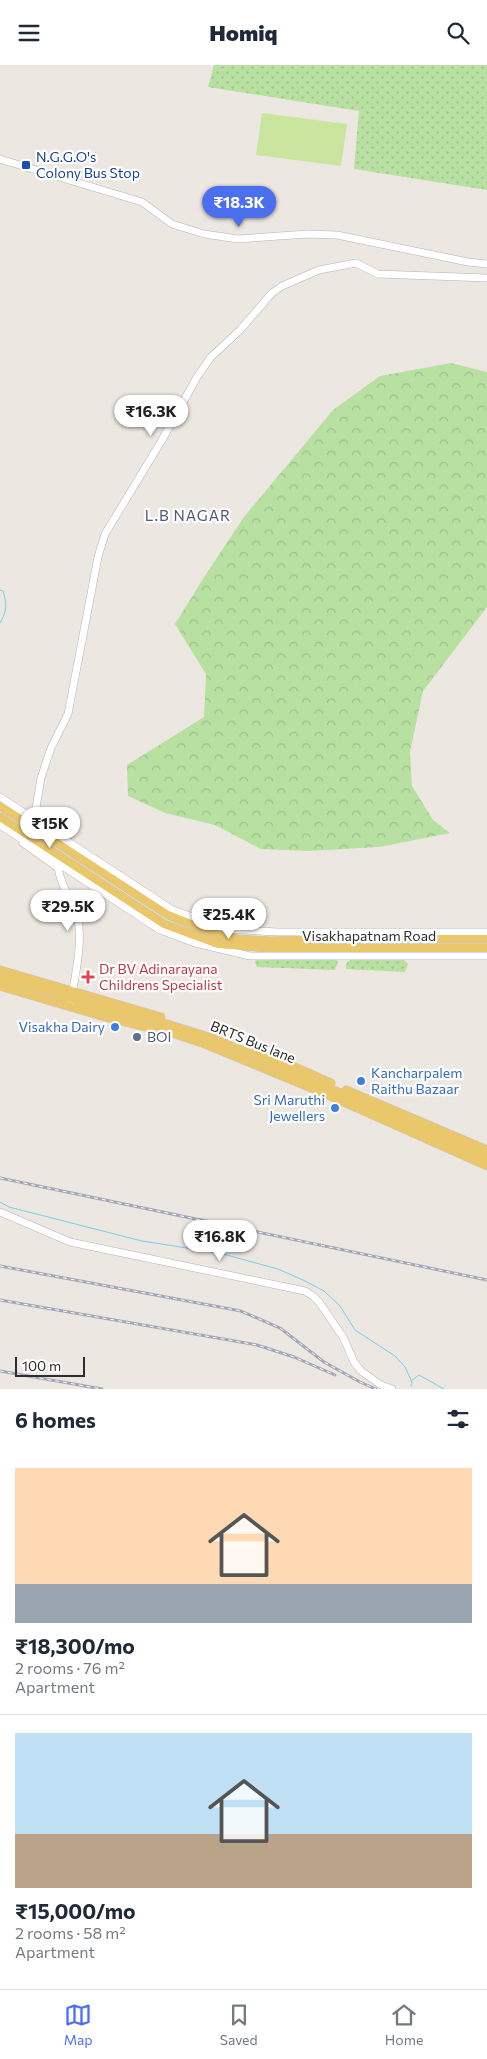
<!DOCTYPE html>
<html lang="en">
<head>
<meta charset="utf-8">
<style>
	body { margin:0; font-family:Commissioner,sans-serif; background:#f2f2f3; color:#1f2937; height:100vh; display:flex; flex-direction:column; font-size:19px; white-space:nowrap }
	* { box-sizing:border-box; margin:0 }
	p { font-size:16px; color:#747a83 }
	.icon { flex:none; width:28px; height:28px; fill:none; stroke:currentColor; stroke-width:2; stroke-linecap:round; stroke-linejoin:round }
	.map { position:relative; height:1324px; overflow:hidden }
	.side { display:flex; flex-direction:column; background:#fff; flex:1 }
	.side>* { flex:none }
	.scale { position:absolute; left:15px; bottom:12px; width:70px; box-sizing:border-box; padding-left:5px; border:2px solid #2d2d2d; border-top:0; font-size:14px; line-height:18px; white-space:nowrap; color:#2d2d2d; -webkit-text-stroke:4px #fff; paint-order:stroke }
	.price { position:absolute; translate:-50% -42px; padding:0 11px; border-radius:18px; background:#fff; color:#222; font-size:16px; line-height:32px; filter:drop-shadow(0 1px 2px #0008) }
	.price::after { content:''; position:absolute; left:50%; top:30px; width:15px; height:11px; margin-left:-8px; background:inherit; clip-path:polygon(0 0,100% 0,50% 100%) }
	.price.on { background:#4c6fef; color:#fff }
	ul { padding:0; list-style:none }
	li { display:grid; align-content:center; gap:10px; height:265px; padding:0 15px }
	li+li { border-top:1px solid #e0e1e3 }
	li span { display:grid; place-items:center; height:155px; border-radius:0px; color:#555 }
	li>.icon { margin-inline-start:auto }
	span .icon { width:90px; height:90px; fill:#fffc; stroke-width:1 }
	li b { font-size:21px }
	h2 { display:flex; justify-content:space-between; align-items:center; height:60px; padding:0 15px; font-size:21px }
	header { display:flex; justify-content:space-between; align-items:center; height:65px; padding:0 15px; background:#fff; font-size:22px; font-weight:800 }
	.dock { display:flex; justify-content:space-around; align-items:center; height:70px; border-top:1px solid #e0e1e3; background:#fff; font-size:14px; color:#747a83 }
	.dock a { display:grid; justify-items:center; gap:2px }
	.dock .on { color:#4c6fef }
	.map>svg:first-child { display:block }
	.grass { fill:url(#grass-dots) }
	.forest { fill:url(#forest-crowns) }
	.pitch { fill:#cae69e }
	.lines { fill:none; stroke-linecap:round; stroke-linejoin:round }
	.stream { stroke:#7bcee8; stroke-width:1 }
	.secondary-casing { stroke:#b1b3bc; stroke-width:8 }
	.primary-casing { stroke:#c4c4c4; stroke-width:9 }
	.secondary { stroke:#fff; stroke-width:7 }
	.primary { stroke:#e9c76a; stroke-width:8 }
	.rail-casing { stroke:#a3a6b6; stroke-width:3 }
	.rail { stroke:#fff; stroke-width:1; stroke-dasharray:4; stroke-linecap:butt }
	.transit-dot { fill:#1a4fb4; stroke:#fff; stroke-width:2 }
	.health-dot { fill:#e0444e; stroke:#fff; stroke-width:2 }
	.shop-dot { fill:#3f7fe0; stroke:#fff; stroke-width:2 }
	.service-dot { fill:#5c6f8a; stroke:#fff; stroke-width:2 }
	.labels { text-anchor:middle; stroke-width:4.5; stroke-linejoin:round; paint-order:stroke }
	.transit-label { font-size:14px; fill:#164399; stroke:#fff; text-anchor:start }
	.street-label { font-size:14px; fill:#2d2d2d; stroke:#fff }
	.health-label { font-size:14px; fill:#be3a42; stroke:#fff; text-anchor:start }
	.shop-label { font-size:14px; fill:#366cbe; stroke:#fff; text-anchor:end }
	.service-label { font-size:14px; fill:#4e5e75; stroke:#fff; text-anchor:start }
	.neighbourhood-label { font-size:15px; letter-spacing:1px; fill:#4f597b; stroke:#fff }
</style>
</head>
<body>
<header><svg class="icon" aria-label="menu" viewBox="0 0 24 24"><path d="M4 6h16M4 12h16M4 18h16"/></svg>Homiq<svg class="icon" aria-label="search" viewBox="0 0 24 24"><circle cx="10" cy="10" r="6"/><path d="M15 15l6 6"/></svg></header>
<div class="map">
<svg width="487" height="1324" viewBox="0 0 487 1324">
	<defs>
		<pattern id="grass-dots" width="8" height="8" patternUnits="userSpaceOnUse" patternTransform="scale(1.25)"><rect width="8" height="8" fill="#b8e0a1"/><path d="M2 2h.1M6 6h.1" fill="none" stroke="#9ec08b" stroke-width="1.8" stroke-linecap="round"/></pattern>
		<pattern id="forest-crowns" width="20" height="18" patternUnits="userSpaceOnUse" patternTransform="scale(1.25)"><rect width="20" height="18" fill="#b8e0a1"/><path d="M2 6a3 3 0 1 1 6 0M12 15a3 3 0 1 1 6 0" fill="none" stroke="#9ec08b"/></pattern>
	</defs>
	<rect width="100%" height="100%" fill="#ede7e1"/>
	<!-- grass -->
	<g class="grass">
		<polygon points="214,0 487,0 487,125 354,104 359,46 208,22"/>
		<polygon points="257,892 337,895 338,897 335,905 257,902 255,897"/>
		<polygon points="351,894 403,894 408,899 405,907 346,904 346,899"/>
	</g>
	<!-- forest -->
	<polygon class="forest" points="451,298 487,307 487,542 423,626 410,687 412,721 433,755 450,768 379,782 308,786 261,784 215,760 165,748 128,731 127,700 204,652 206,609 175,559 208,506 244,452 333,345 380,311"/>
	<!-- pitch -->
	<polygon class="pitch" points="262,48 347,59 341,101 256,90"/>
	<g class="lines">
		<!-- stream -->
		<g class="stream">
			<path d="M0 525 3 526C7 539 7 546 0 558"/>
			<polyline points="0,1137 9,1142 142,1176 219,1188 278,1204 303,1215 324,1226 340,1241 355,1265 395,1291 405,1302 412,1317 411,1321"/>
			<polyline points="411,1316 419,1310 444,1324"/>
		</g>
		<!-- secondary casing -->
		<g class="secondary-casing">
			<g id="secondary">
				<polyline points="0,94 142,137 172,159 204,169 238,174 308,169 337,170 468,197 487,199"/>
				<polyline points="0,732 171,844 224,864 277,867 487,867"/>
				<polyline points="0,760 160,865 195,878 250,891 487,891"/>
				<path d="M58 800C59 820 74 836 78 855 83 880 74 916 70 941"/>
				<polyline points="58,803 23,778 34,755 41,713 51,683 68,649 98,492 105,469 162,375 197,312 211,292 240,265 272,228 282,221 319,205 356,198 378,209 487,213"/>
				<polyline points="0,1147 70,1177 305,1226 313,1231 319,1237 343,1272 354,1297 361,1306 381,1320 392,1324"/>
			</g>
		</g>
		<!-- primary casing -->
		<g class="primary-casing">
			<g id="primary">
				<polyline points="0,741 168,850 218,870 237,874 270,876 332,874 487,874"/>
				<polyline points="0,752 164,859 218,879 268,883 487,883"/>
				<polyline points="0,905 161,952"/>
				<polyline points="0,913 51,927 87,939 154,955 212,973 273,998 487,1093"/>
				<polyline points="0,921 105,952 172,968 205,979 321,1027 487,1101"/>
				<polyline points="255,984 331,1018"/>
				<polyline points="346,1025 487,1085"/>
			</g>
		</g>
		<!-- secondary -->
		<use href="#secondary" class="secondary"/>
		<!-- primary -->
		<use href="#primary" class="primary"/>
		<!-- rail casing -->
		<g class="rail-casing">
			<g id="rail">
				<polyline points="0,1113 487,1215"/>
				<polyline points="0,1201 241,1246 280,1263 324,1297 360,1317 376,1324"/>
				<polyline points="0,1235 257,1280 294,1292 335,1310"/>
				<polyline points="0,1306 102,1324"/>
			</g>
		</g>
		<!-- rail -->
		<use href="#rail" class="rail"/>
	</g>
	<!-- markers -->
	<rect class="transit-dot" x="21" y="95" width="10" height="10" rx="2.5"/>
	<path class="health-dot" d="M85.5 904.5h5v5h5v5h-5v5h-5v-5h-5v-5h5z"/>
	<g class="shop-dot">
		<circle cx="115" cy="962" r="5"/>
		<circle cx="361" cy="1016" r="5"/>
		<circle cx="335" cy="1043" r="5"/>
	</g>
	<circle class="service-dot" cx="137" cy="972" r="5"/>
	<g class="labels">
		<!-- transit labels -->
		<g class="transit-label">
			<text x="36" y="97">N.G.G.O's<tspan x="36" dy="16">Colony Bus Stop</tspan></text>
		</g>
		<!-- street labels -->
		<g class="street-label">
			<text x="369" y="876">Visakhapatnam Road</text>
			<text transform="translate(253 977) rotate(22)" y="5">BRTS Bus lane</text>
		</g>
		<!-- health labels -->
		<g class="health-label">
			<text x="99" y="909">Dr BV Adinarayana<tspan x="99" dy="16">Childrens Specialist</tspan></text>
		</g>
		<!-- shop labels -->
		<g class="shop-label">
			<text x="105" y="967">Visakha Dairy</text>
			<text x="371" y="1013" text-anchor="start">Kancharpalem<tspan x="371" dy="16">Raithu Bazaar</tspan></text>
			<text x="325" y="1040">Sri Maruthi<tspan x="325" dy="16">Jewellers</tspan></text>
		</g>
		<!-- service labels -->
		<g class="service-label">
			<text x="147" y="977">BOI</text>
		</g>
		<!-- neighbourhood labels -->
		<g class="neighbourhood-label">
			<text x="188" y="456">L.B NAGAR</text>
		</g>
	</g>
</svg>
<div class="scale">100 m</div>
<b class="price on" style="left:239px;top:163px">₹18.3K</b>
<b class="price" style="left:151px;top:372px">₹16.3K</b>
<b class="price" style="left:50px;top:784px">₹15K</b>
<b class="price" style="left:68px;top:867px">₹29.5K</b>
<b class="price" style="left:229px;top:875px">₹25.4K</b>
<b class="price" style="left:220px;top:1197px">₹16.8K</b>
</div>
<section class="side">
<h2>6 homes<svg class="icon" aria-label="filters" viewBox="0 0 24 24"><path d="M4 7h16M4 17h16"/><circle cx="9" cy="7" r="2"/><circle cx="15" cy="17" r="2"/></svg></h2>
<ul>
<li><span style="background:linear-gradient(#ffd9b3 75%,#9aa5b1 0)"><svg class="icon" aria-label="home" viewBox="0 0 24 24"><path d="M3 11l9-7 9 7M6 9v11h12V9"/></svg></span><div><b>₹18,300/mo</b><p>2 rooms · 76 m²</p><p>Apartment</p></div></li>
<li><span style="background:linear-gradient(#bfe0f5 65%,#b9a48a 0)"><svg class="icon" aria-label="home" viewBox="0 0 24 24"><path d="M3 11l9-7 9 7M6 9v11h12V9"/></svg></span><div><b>₹15,000/mo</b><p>2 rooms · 58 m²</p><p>Apartment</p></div></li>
</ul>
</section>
<nav class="dock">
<a class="on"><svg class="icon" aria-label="map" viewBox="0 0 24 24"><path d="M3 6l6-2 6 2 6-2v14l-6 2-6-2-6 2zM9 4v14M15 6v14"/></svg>Map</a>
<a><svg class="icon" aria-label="saved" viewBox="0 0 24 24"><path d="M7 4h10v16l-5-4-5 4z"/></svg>Saved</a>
<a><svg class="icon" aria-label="home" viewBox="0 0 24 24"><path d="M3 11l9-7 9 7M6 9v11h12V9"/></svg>Home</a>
</nav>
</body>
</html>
